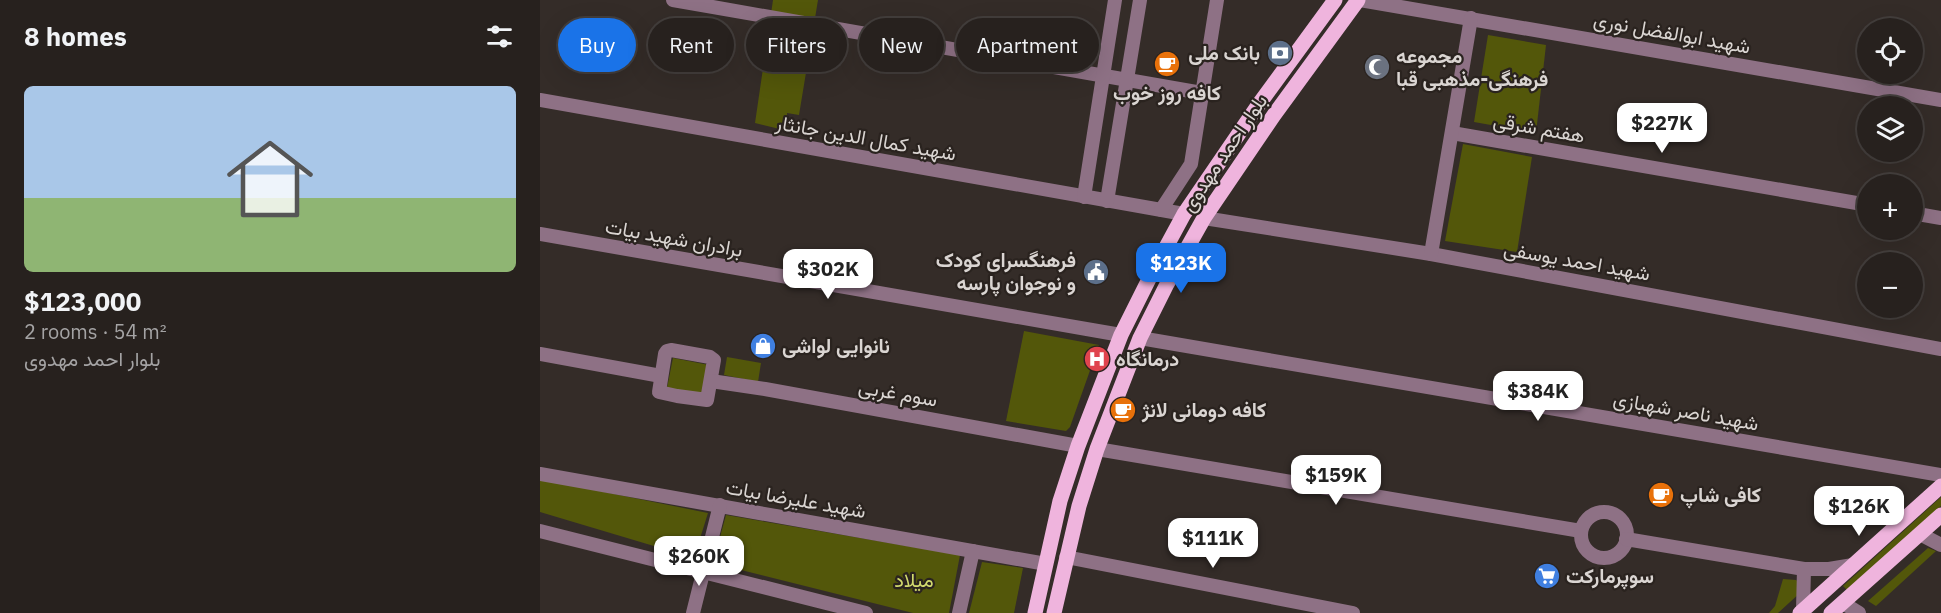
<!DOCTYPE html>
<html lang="en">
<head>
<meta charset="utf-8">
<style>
	body { margin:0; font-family:"IBM Plex Sans",Vazirmatn,sans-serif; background:#2f2927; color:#f1f3f6; height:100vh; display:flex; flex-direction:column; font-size:22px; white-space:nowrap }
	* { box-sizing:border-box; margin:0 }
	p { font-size:20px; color:#a4a3a4 }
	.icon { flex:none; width:33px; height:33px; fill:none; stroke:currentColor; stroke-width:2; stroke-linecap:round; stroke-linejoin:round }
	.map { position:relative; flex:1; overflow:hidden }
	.sheet { display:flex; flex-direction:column; background:#27211e; width:540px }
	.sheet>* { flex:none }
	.banner { position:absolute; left:18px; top:18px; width:570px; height:54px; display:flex; gap:12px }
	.buttons { position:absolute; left:1317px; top:18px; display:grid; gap:12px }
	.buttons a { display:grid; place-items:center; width:66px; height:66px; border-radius:50%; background:#27211e; box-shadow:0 6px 24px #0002,0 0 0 2px #433e3c; font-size:30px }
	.price { position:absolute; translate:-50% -51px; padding:0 14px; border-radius:12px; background:#fff; color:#222; font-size:20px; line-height:39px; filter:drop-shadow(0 2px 3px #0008) }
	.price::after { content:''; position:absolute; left:50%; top:36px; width:18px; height:14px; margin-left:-9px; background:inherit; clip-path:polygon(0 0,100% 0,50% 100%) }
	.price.on { background:#1a73e8; color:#fff }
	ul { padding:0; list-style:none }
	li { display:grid; align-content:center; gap:12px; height:318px; padding:0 24px }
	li+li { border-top:2px solid #433e3c }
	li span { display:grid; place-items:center; height:186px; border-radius:9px; color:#555 }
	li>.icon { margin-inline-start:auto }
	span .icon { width:108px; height:108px; fill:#fffc; stroke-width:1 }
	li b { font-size:26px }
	h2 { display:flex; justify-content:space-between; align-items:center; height:72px; padding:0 24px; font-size:26px }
	.chip { padding:0 21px; border-radius:27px; background:#27211e; box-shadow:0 6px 24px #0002,0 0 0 2px #433e3c; font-size:21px; line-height:54px }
	.chip.on { background:#1a73e8; color:#fff }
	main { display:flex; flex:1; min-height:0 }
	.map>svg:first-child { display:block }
	.green { fill:#53570a }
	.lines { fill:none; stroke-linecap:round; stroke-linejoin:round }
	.minor { stroke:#8e7185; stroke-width:14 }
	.major { stroke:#efb4dd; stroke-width:15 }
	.labels { text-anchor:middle; stroke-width:4.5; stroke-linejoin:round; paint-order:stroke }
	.street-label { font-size:20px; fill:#dad5d2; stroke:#2a231f }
	.poi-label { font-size:20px; font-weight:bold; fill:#dad5d2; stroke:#2a231f; text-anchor:start }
	.park-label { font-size:20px; fill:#d2da6e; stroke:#2a231f }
</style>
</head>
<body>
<main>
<section class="sheet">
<h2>8 homes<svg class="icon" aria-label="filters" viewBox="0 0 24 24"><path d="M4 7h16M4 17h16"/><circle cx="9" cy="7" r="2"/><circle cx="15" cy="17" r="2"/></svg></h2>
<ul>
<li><span style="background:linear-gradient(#a9c7e8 60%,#8fb573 0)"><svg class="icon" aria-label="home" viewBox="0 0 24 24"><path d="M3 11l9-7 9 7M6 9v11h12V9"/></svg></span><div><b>$123,000</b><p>2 rooms · 54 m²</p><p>بلوار احمد مهدوی</p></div></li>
</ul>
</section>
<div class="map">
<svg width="1401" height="613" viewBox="0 0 1401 613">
	<rect width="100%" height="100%" fill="#342c28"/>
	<!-- green -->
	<g class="green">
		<polygon points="233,0 278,0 259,115 247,113 248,131 215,123"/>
		<polygon points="948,35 1006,45 996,133 934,122"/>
		<polygon points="923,144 992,157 977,252 905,241"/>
		<polygon points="484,331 559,345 530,427 526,431 466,421"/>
		<polygon points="187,357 221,363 218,382 184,375"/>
		<polygon points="133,358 169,365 163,395 127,388"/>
		<polygon points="0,479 168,513 154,558 0,512"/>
		<polygon points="1401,497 1401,506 1307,590 1303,586"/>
		<polygon points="186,515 420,555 409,613 373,613 173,563"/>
		<polygon points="1388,548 1396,551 1336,606 1328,601"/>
		<polygon points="442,562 483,568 474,613 429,613"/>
		<polygon points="1243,579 1256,580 1261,584 1261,592 1238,613 1229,613 1235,606"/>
	</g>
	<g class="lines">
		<!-- minor -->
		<g class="minor">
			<polyline points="133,0 662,93"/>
			<polyline points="820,0 1401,100"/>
			<polyline points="0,100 644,214"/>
			<polyline points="912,133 1328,205"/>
			<polyline points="544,197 575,0"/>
			<polyline points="567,201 600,0"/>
			<polyline points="621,210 651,164 677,0"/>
			<polyline points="1372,213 1401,218"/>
			<polyline points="664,218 891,254 1401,349"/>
			<polyline points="0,234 581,335"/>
			<polyline points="891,254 931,18"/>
			<polyline points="600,338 1401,475"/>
			<polygon points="131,350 170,357 174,360 167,400 137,396 119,392 125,354 127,351"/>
			<polyline points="0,354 121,376"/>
			<polyline points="171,381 225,389 538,446"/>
			<polyline points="557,449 1041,531"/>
			<polyline points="0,474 506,564"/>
			<circle cx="1064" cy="535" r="23"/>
			<polyline points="0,531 326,613"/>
			<polyline points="1380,534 1401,545"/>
			<polyline points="1086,539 1264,569 1289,569 1313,565"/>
			<polyline points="526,557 813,613"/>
			<polyline points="1303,603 1319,613"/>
			<polyline points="1263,610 1264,569"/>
			<polyline points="153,613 180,505"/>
			<polyline points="419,613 433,551"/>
		</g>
		<!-- major -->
		<g class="major">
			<polyline points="495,613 520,501 538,446 581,335 611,275 644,214 719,104 795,0"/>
			<polyline points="514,613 539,506 557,449 600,338 627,284 664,218 734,115 818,0"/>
			<polyline points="1260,613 1401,486"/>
			<polyline points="1291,613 1401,515"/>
		</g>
	</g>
	<!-- icons -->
	<defs>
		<g id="bank-disc" transform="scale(1.35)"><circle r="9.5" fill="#5c6f8a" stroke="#2a231f"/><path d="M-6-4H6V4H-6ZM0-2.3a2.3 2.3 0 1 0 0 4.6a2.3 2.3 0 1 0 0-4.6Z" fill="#fff"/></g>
		<g id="cafe-disc" transform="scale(1.35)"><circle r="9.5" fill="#e8710a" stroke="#2a231f"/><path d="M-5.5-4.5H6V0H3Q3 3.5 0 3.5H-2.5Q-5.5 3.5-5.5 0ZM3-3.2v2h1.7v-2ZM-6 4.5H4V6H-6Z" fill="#fff"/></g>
		<g id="mosque-disc" transform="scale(1.35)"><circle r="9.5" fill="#6b7280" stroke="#2a231f"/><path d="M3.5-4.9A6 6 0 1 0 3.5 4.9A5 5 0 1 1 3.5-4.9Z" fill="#fff"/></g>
		<g id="civic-disc" transform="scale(1.35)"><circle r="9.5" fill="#5c6f8a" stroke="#2a231f"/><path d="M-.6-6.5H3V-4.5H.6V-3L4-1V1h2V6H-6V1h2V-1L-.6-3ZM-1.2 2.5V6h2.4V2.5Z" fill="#fff"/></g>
		<g id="shop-disc" transform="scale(1.35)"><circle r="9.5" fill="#3f7fe0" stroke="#2a231f"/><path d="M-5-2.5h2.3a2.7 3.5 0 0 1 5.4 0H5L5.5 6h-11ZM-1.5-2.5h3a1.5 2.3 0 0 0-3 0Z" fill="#fff"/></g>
		<g id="hospital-disc" transform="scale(1.35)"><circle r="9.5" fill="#e0444e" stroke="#2a231f"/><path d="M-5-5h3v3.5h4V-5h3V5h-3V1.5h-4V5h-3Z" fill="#fff"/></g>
		<g id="supermarket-disc" transform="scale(1.35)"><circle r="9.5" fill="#3f7fe0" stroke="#2a231f"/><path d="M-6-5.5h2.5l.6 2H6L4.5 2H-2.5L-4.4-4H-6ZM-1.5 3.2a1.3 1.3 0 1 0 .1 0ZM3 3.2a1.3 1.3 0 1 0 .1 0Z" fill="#fff"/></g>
	</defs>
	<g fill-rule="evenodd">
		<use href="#bank-disc" x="740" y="53"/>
		<use href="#cafe-disc" x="627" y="64"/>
		<use href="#mosque-disc" x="837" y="67"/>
		<use href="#civic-disc" x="556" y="272"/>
		<use href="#shop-disc" x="223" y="346"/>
		<use href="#hospital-disc" x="557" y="359"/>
		<use href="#cafe-disc" x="583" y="410"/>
		<use href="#cafe-disc" x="1121" y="495"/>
		<use href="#supermarket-disc" x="1007" y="576"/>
	</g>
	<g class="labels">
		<!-- street labels -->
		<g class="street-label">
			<text transform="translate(1132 33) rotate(10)" y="7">شهید ابوالفضل نوری</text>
			<text transform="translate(999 128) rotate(10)" y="7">هفتم شرقی</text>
			<text transform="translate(326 138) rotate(10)" y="7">شهید کمال الدین جانثار</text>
			<text transform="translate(684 153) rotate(-56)" y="7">بلوار احمد مهدوی</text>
			<text transform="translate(134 238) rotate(10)" y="7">برادران شهید بیات</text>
			<text transform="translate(1037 261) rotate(10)" y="7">شهید احمد یوسفی</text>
			<text transform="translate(358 393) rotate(10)" y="7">سوم غربی</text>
			<text transform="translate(1146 411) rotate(10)" y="7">شهید ناصر شهبازی</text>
			<text transform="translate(256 499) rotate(10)" y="7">شهید علیرضا بیات</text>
		</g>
		<!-- poi labels -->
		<g class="poi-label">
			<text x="720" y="60" text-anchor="end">بانک ملی</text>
			<text x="856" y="63">مجموعه<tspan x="856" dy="23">فرهنگی-مذهبی قبا</tspan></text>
			<text x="627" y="100" text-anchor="middle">کافه روز خوب</text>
			<text x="536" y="267" text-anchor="end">فرهنگسرای کودک<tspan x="536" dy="23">و نوجوان پارسه</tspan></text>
			<text x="242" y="353">نانوایی لواشی</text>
			<text x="576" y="366">درمانگاه</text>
			<text x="602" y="417">کافه دومانی لانژ</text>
			<text x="1140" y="502">کافی شاپ</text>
			<text x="1026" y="583">سوپرمارکت</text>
		</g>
		<!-- park labels -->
		<g class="park-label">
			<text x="374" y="587">میلاد</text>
		</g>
	</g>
</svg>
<div class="buttons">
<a><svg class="icon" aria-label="locate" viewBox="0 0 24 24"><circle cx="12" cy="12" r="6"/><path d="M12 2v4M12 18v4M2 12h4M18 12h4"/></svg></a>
<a><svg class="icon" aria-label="layers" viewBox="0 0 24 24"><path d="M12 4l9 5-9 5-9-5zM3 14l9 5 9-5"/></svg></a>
<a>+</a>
<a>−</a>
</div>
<b class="price" style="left:1122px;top:154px">$227K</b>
<b class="price on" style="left:641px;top:294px">$123K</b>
<b class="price" style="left:288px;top:300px">$302K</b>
<b class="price" style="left:998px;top:422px">$384K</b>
<b class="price" style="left:796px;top:506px">$159K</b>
<b class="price" style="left:1319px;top:537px">$126K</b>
<b class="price" style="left:673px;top:569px">$111K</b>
<b class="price" style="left:159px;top:587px">$260K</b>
<div class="banner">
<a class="chip on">Buy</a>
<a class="chip">Rent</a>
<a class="chip">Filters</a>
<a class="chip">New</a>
<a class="chip">Apartment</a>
</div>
</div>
</main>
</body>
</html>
